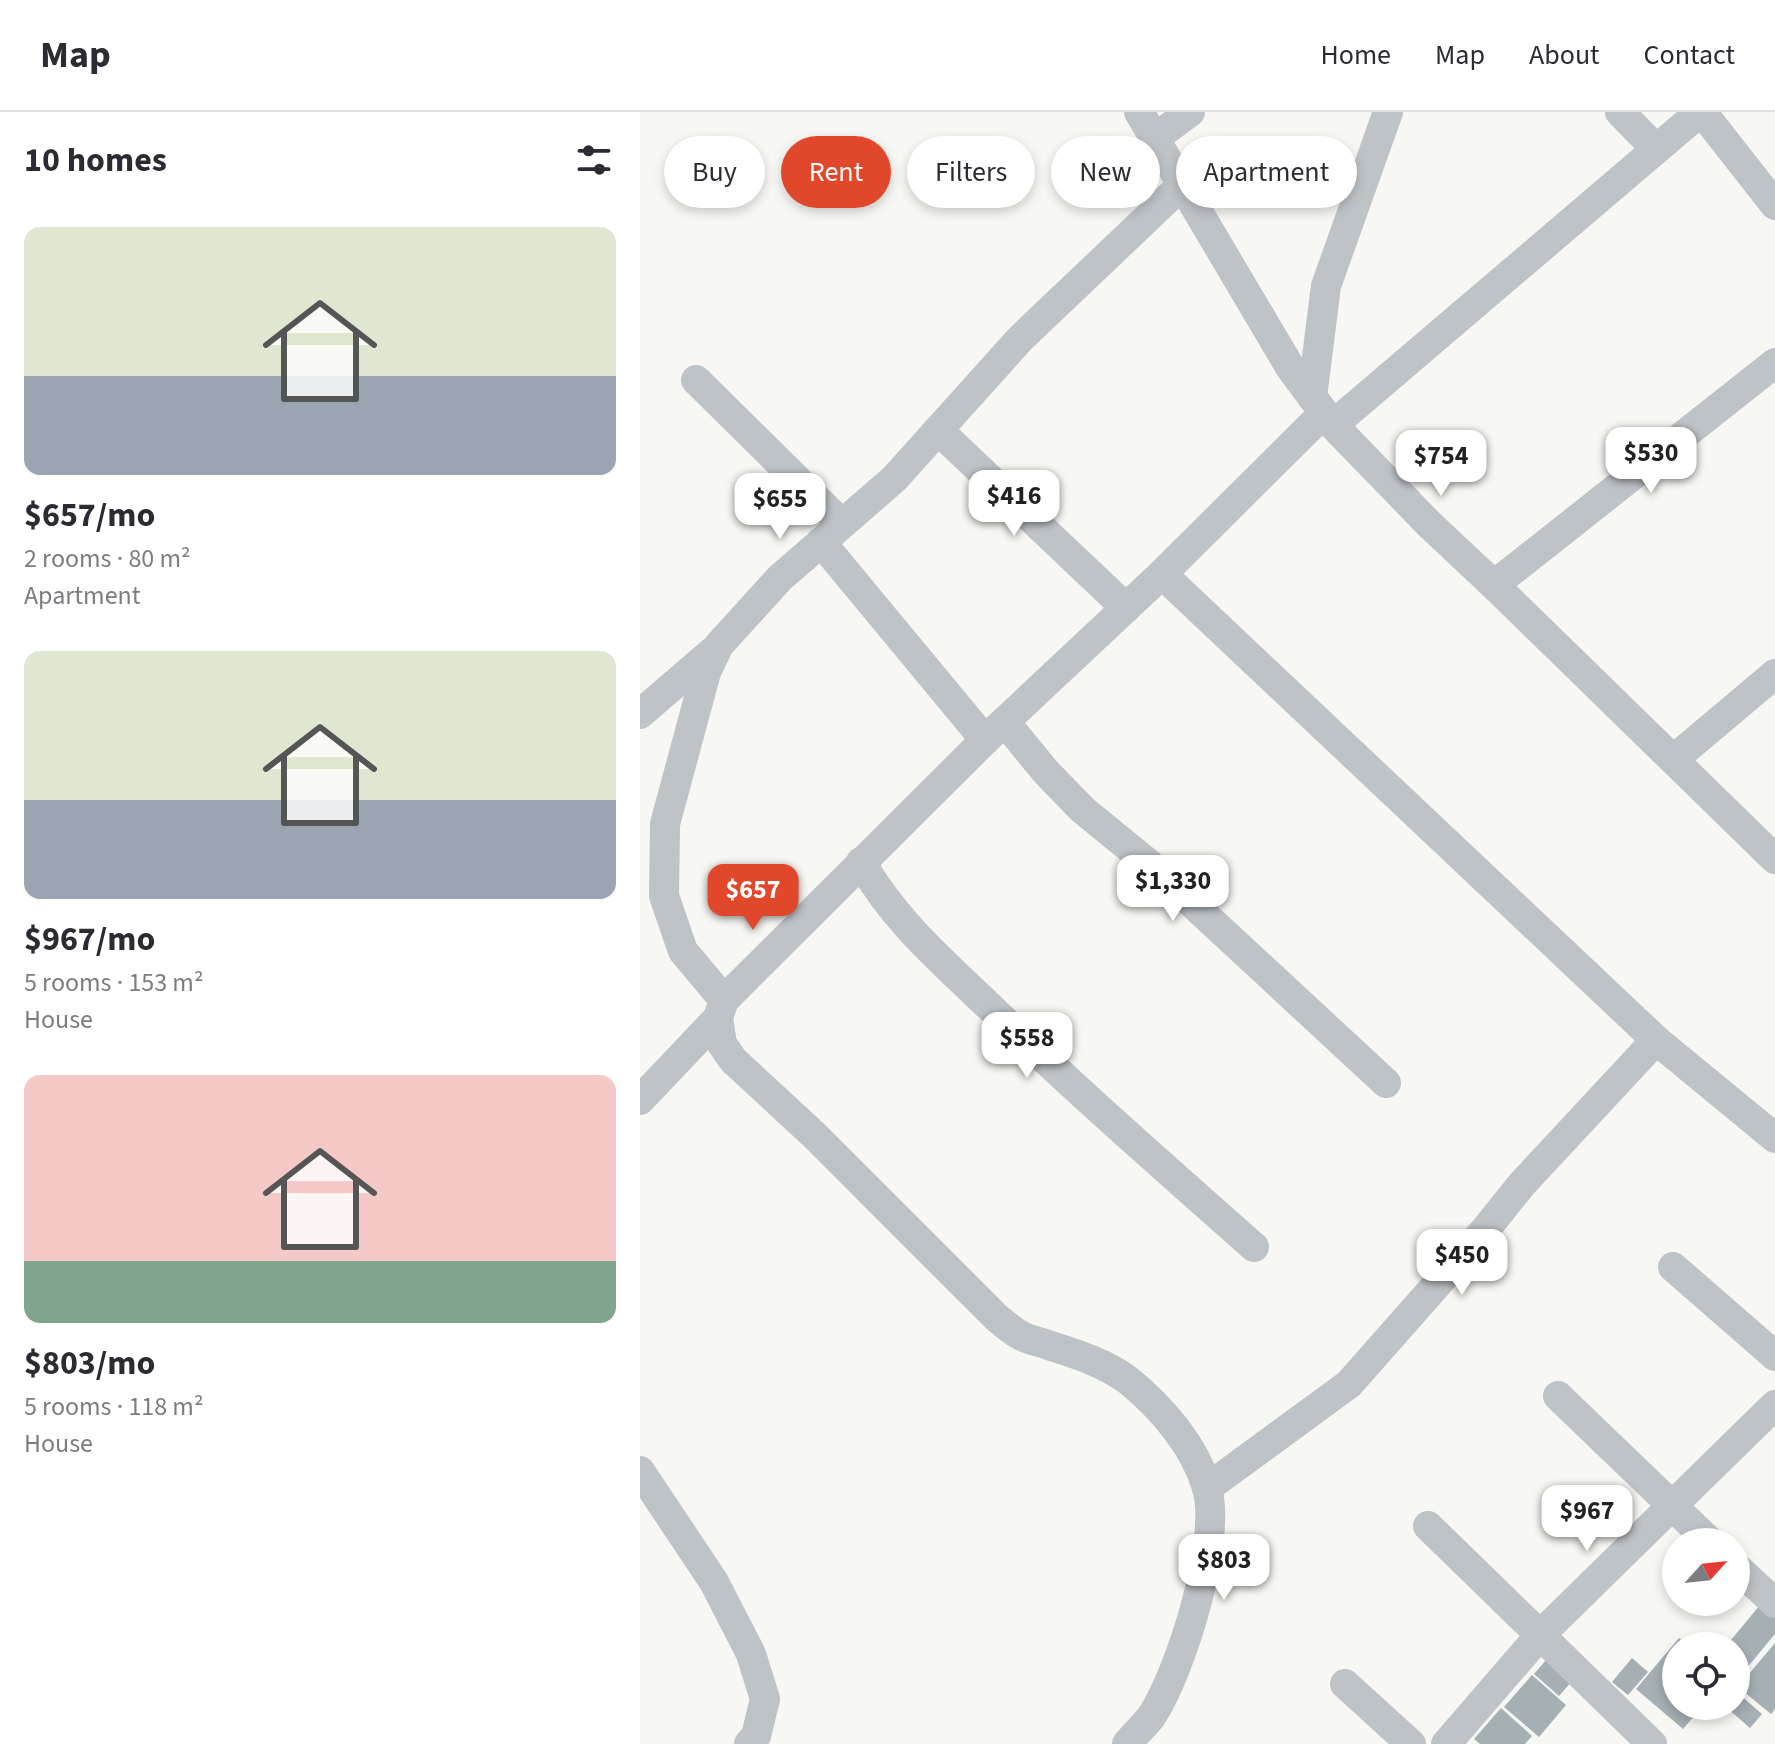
<!DOCTYPE html>
<html lang="en">
<head>
<meta charset="utf-8">
<style>
	body { margin:0; font-family:"Source Sans 3",sans-serif; background:#f7f7f7; color:#2b2b33; height:100vh; display:flex; flex-direction:column; font-size:30px; white-space:nowrap }
	* { box-sizing:border-box; margin:0 }
	p { font-size:26px; color:#7c7c81 }
	.icon { flex:none; width:44px; height:44px; fill:none; stroke:currentColor; stroke-width:2; stroke-linecap:round; stroke-linejoin:round }
	.map { position:relative; flex:1; overflow:hidden }
	.details { display:flex; flex-direction:column; background:#fff; width:640px }
	.details>* { flex:none }
	.guide { position:absolute; left:24px; top:24px; width:760px; height:72px; display:flex; gap:16px }
	.needle { width:52px; rotate:63deg }
	.tools { position:absolute; left:1022px; top:1416px; display:grid; gap:16px }
	.tools a { display:grid; place-items:center; width:88px; height:88px; border-radius:50%; background:#fff; box-shadow:0 4px 12px #0003; font-size:40px }
	.price { position:absolute; translate:-50% -68px; padding:0 18px; border-radius:16px; background:#fff; color:#222; font-size:26px; line-height:52px; filter:drop-shadow(0 2px 4px #0008) }
	.price::after { content:''; position:absolute; left:50%; top:48px; width:24px; height:18px; margin-left:-12px; background:inherit; clip-path:polygon(0 0,100% 0,50% 100%) }
	.price.current { background:#e1482b; color:#fff }
	ul { padding:0; list-style:none }
	li { display:grid; align-content:center; gap:16px; height:424px; padding:0 24px }
	li span { display:grid; place-items:center; height:248px; border-radius:16px; color:#555 }
	li>.icon { margin-inline-start:auto }
	span .icon { width:144px; height:144px; fill:#fffc; stroke-width:1 }
	li b { font-size:34px }
	h2 { display:flex; justify-content:space-between; align-items:center; height:96px; padding:0 24px; font-size:34px }
	.pill { padding:0 28px; border-radius:36px; background:#fff; box-shadow:0 4px 12px #0003; font-size:28px; line-height:72px }
	.pill.current { background:#e1482b; color:#fff }
	header { display:flex; align-items:center; gap:48px; box-sizing:border-box; height:112px; padding:0 40px; background:#fff; border-bottom:2px solid #e1e1e2 }
	header strong { font-size:38px }
	nav { display:flex; gap:44px; margin-inline-start:auto; font-size:28px }
	main { display:flex; flex:1; min-height:0 }
	.map>svg:first-child { display:block }
	.building { fill:#a5afb4 }
	.lines { fill:none; stroke-linecap:round; stroke-linejoin:round }
	.minor { stroke:#bec3c7; stroke-width:30 }
</style>
</head>
<body>
<header>
<strong>Map</strong>
<nav><a>Home</a><a>Map</a><a>About</a><a>Contact</a></nav>
</header>
<main>
<section class="details">
<h2>10 homes<svg class="icon" aria-label="filters" viewBox="0 0 24 24"><path d="M4 7h16M4 17h16"/><circle cx="9" cy="7" r="2"/><circle cx="15" cy="17" r="2"/></svg></h2>
<ul>
<li><span style="background:linear-gradient(#dfe7d0 60%,#9aa5b1 0)"><svg class="icon" aria-label="home" viewBox="0 0 24 24"><path d="M3 11l9-7 9 7M6 9v11h12V9"/></svg></span><div><b>$657/mo</b><p>2 rooms · 80 m²</p><p>Apartment</p></div></li>
<li><span style="background:linear-gradient(#dfe7d0 60%,#9aa5b1 0)"><svg class="icon" aria-label="home" viewBox="0 0 24 24"><path d="M3 11l9-7 9 7M6 9v11h12V9"/></svg></span><div><b>$967/mo</b><p>5 rooms · 153 m²</p><p>House</p></div></li>
<li><span style="background:linear-gradient(#f6c9c9 75%,#7fa58c 0)"><svg class="icon" aria-label="home" viewBox="0 0 24 24"><path d="M3 11l9-7 9 7M6 9v11h12V9"/></svg></span><div><b>$803/mo</b><p>5 rooms · 118 m²</p><p>House</p></div></li>
</ul>
</section>
<div class="map">
<svg width="1135" height="1632" viewBox="0 0 1135 1632">
	<rect width="100%" height="100%" fill="#f7f7f4"/>
	<!-- building -->
	<g class="building">
		<polygon points="1120,1493 1135,1506 1135,1522 1096,1569 1096,1534 1086,1534"/>
		<polygon points="1039,1526 1048,1534 1036,1534 1036,1594 1056,1594 1051,1600 1055,1603 1043,1617 996,1577"/>
		<polygon points="1135,1531 1135,1597 1131,1602 1098,1575"/>
		<polygon points="992,1546 1008,1560 988,1583 972,1570"/>
		<polygon points="907,1547 932,1569 919,1584 894,1562"/>
		<polygon points="892,1563 926,1593 899,1625 864,1595"/>
		<polygon points="1099,1582 1122,1602 1110,1616 1087,1596 1096,1594"/>
		<polygon points="861,1596 892,1624 885,1632 840,1632 834,1627"/>
	</g>
	<g class="lines">
		<!-- minor -->
		<g class="minor">
			<polyline points="499,0 650,255 693,313 789,412 854,473 1135,747"/>
			<polyline points="980,0 1016,37"/>
			<polyline points="1062,0 1135,93"/>
			<polyline points="515,26 550,0"/>
			<polyline points="56,268 201,411"/>
			<polyline points="672,285 686,174 748,0"/>
			<polyline points="693,313 1060,0"/>
			<polyline points="298,318 486,496"/>
			<polyline points="181,430 345,628"/>
			<polyline points="522,462 1016,928 1135,1026"/>
			<polyline points="854,473 1135,251"/>
			<polyline points="0,602 72,540"/>
			<polyline points="365,610 406,660 443,698 514,756 746,971"/>
			<polyline points="1034,647 1135,562"/>
			<path d="M221 750C255 810 304 851 353 898 438 980 526 1057 614 1135"/>
			<polyline points="84,888 43,839 24,784 25,712 66,560 79,533 140,466 254,367 380,227 543,72"/>
			<polyline points="0,988 78,906"/>
			<polyline points="1033,1155 1135,1244"/>
			<polyline points="918,1284 1070,1430"/>
			<polyline points="0,1359 74,1470 111,1542 125,1587 116,1624 109,1632"/>
			<polyline points="567,1376 709,1272 845,1118 882,1072 1016,928"/>
			<polyline points="788,1414 1012,1632"/>
			<polyline points="1096,1455 1135,1491"/>
			<polyline points="705,1572 771,1632"/>
			<path d="M487 1632C494 1623 504 1614 511 1605 541 1560 582 1428 567 1376 555 1334 522 1296 489 1269 467 1252 437 1242 411 1234 402 1230 391 1229 382 1224 373 1220 365 1212 357 1206L173 1022 93 948 82 932 78 906 84 888 345 628 522 462 684 301"/>
			<polyline points="806,1632 901,1522 1135,1293"/>
		</g>
	</g>
</svg>
<div class="tools">
<a><svg class="needle" viewBox="-14 -14 28 28"><path d="M0-13l5 13h-10z" fill="#e53935"/><path d="M0 13l5-13h-10z" fill="#7c7c81"/></svg></a>
<a><svg class="icon" aria-label="locate" viewBox="0 0 24 24"><circle cx="12" cy="12" r="6"/><path d="M12 2v4M12 18v4M2 12h4M18 12h4"/></svg></a>
</div>
<b class="price" style="left:1011px;top:383px">$530</b>
<b class="price" style="left:801px;top:386px">$754</b>
<b class="price" style="left:374px;top:426px">$416</b>
<b class="price" style="left:140px;top:429px">$655</b>
<b class="price" style="left:533px;top:811px">$1,330</b>
<b class="price current" style="left:113px;top:820px">$657</b>
<b class="price" style="left:387px;top:968px">$558</b>
<b class="price" style="left:822px;top:1185px">$450</b>
<b class="price" style="left:947px;top:1441px">$967</b>
<b class="price" style="left:584px;top:1490px">$803</b>
<div class="guide">
<a class="pill">Buy</a>
<a class="pill current">Rent</a>
<a class="pill">Filters</a>
<a class="pill">New</a>
<a class="pill">Apartment</a>
</div>
</div>
</main>
</body>
</html>
